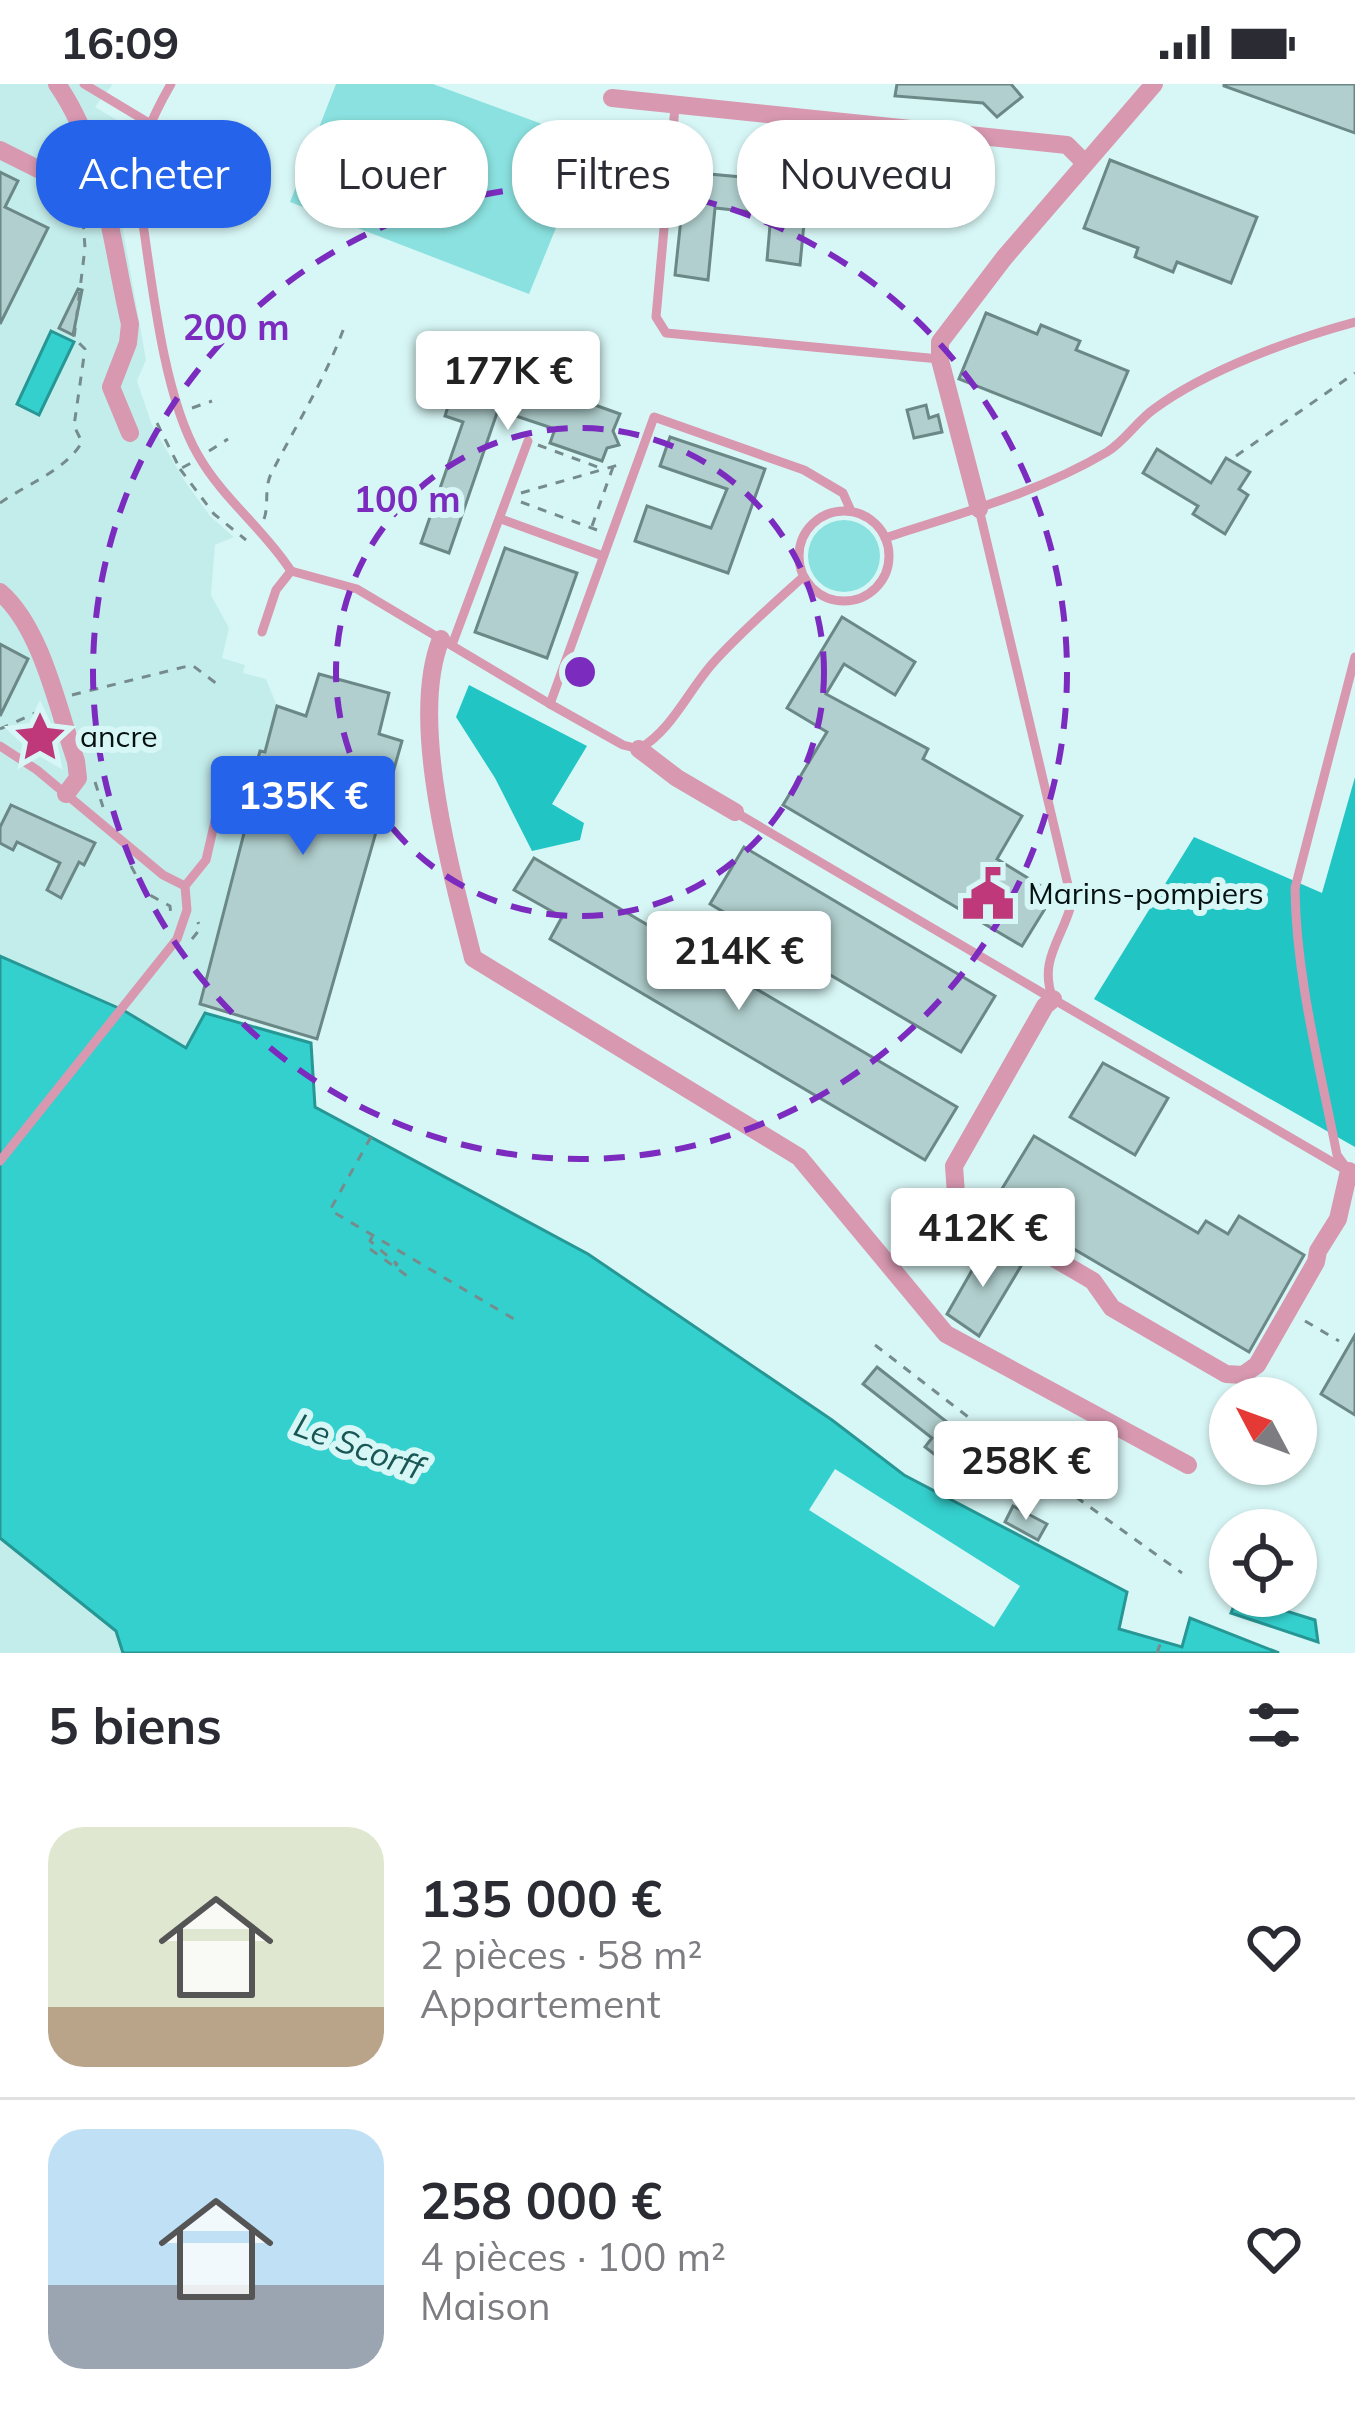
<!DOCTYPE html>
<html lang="fr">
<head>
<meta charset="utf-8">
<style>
	body { margin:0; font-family:Mulish,sans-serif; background:#f7f7f7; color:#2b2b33; height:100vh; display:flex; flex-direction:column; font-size:45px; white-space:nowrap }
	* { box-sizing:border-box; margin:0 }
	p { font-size:39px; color:#7c7c81 }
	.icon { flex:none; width:66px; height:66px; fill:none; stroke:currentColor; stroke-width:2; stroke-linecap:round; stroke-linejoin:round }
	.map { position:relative; height:1569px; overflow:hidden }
	.panel { display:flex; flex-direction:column; background:#fff; flex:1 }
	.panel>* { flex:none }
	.banner { position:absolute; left:36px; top:36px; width:1284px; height:108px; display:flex; gap:24px }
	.needle { width:78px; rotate:311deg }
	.fabs { position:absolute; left:1209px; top:1293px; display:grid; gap:24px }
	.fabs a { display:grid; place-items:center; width:108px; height:108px; border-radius:50%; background:#fff; box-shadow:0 3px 9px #0004; font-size:60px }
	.price { position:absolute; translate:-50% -102px; padding:0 27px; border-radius:12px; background:#fff; color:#222; font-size:39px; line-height:78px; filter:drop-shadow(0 3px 6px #0008) }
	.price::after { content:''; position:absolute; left:50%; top:72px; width:36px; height:27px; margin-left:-18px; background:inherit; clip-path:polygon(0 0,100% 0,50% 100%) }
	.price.active { background:#2563eb; color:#fff }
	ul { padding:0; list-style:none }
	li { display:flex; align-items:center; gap:36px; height:300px; padding:0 48px }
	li+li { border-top:3px solid #e1e1e2 }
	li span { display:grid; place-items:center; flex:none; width:336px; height:240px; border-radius:36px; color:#555 }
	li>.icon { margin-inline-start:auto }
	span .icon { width:144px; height:144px; fill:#fffc; stroke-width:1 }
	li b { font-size:51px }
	h2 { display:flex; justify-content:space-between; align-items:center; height:144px; padding:0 48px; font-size:51px }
	.pill { padding:0 42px; border-radius:48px; background:#fff; box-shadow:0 3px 9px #0004; font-size:42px; line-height:108px }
	.pill.active { background:#2563eb; color:#fff }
	.status { display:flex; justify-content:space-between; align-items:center; height:84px; padding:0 60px; background:#fff; direction:ltr }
	.status svg { height:33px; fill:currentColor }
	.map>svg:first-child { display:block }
	.built { fill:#c3edeb }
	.green { fill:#8ae1df }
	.forest { fill:#21c5c4 }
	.water { fill:#34d0ce; stroke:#269795; stroke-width:3 }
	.pier { fill:#d7f7f6 }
	.building { fill:#b0cfce; stroke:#6b8887; stroke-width:3 }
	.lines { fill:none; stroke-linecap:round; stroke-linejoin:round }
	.path { stroke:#768c8c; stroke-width:3; stroke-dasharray:9 9; stroke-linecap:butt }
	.service { stroke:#d798b0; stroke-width:9 }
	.minor { stroke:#d798b0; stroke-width:18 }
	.ring { fill:none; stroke:#7b2cbf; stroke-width:6; stroke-dasharray:21 15 }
	.labels { text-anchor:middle; stroke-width:12; stroke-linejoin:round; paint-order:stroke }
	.poi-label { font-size:30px; fill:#061111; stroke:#d7f7f6; text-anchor:start }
	.water-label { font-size:33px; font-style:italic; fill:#195756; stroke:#d7f7f6 }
	.centre { fill:#7b2cbf; stroke:#d7f7f6; stroke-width:6 }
	.ring-label { font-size:36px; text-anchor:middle; font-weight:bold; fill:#7b2cbf; stroke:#d7f7f6; stroke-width:12; stroke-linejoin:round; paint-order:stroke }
</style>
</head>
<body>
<div class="status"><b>16:09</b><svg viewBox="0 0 49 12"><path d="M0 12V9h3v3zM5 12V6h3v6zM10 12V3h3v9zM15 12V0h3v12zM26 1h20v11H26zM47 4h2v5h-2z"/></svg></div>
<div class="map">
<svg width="1355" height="1569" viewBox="0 0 1355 1569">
	<rect width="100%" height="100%" fill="#d7f7f6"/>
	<!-- built -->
	<g class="built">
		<polygon points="0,0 113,0 95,23 117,36 101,61 105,89 120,129 146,276 137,297 152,341 184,396 210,432 234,453 215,461 211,511 229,544 222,574 245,581 243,589 266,595 277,622 200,920 208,926 186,965 123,926 0,872"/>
		<polygon points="0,1454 117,1548 123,1569 0,1569"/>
	</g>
	<!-- green -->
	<g class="green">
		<polygon points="336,0 433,0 591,58 529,210 290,118"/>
		<circle cx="844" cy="472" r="36"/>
	</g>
	<!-- forest -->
	<g class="forest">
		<polygon points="469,601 587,662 552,720 584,739 580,756 532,767 495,694 456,633"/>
		<polygon points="1355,693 1355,1063 1094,915 1194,753 1322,809"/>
	</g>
	<!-- water -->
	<g class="water">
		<polygon points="51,247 74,258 39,331 17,320"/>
		<polygon points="0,872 123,926 186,964 205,929 311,959 315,1023 588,1170 832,1336 904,1391 1127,1508 1119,1545 1182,1563 1190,1534 1279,1569 123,1569 116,1547 0,1454"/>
		<polygon points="1238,1512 1315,1536 1318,1558 1231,1529"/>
	</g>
	<!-- pier -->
	<polygon class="pier" points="835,1385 1020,1502 994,1543 809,1426"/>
	<!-- building -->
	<g class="building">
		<polygon points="897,0 1011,0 1022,13 997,33 983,19 895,12"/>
		<polygon points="1224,0 1355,0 1355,49 1224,2"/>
		<polygon points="779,49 812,52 808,139 804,139 800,181 767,176 771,130 715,124 708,196 675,191 686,88 775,96"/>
		<polygon points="1110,76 1257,133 1231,199 1177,178 1173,188 1135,173 1138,164 1084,144"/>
		<polygon points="0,88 18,97 5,123 48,144 0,240"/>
		<polygon points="78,205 82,206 73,251 59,244"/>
		<polygon points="986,229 1037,250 1041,241 1080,257 1076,266 1128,287 1101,351 959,295"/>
		<polygon points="463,275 541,302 544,295 570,303 567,311 620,330 613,347 619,361 607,364 602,377 550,359 555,345 498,326 449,469 421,459 463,338 445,332"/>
		<polygon points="926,321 929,334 938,331 942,348 914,354 907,326"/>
		<polygon points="670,353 765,385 728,489 635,457 647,422 711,444 727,405 660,382"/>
		<polygon points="1157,365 1211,399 1226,374 1250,388 1239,405 1248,411 1225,450 1193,430 1198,422 1143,389"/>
		<polygon points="505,464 577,489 547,574 475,548"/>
		<polygon points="842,533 915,578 895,611 844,580 826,610 928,665 923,675 1022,732 997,775 1054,810 1022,862 783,721 827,648 787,624"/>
		<polygon points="0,560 28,575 0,632"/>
		<polygon points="319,590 389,609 379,650 402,657 317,955 200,920 259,691 254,689 260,667 265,668 277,622 306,632"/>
		<polygon points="11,721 95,759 84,781 79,778 61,814 47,806 60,779 17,758 13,766 0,759 0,743"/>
		<polygon points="744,763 995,912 961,968 710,820"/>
		<polygon points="534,774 957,1023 925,1076 550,855 562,833 514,806"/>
		<polygon points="1103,979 1168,1014 1135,1071 1070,1033"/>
		<polygon points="1034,1052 1198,1149 1206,1137 1228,1150 1239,1132 1304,1171 1249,1268 994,1118"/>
		<polygon points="986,1162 1021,1182 979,1252 947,1230"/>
		<polygon points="1355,1251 1355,1331 1321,1310"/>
		<polygon points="877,1283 985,1368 965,1394 925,1363 932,1354 863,1300"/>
		<polygon points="1013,1422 1047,1440 1038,1456 1005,1438"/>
	</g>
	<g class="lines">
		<!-- path -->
		<g class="path">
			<polyline points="816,118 831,120"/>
			<polyline points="192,324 212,317"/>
			<polyline points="157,339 180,385 191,379"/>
			<polyline points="538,361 603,385"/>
			<polyline points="209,367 228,355"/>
			<polyline points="1236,372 1355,289"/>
			<polyline points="180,385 214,430 246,456"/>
			<polyline points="521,409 622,380"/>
			<polyline points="521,418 597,446"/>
			<path d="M0 419C27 400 66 386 82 358L74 342 85 265 74 254 85 164 82 120 76 117"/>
			<path d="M264 435C269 422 264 404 271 390 296 341 326 294 345 241"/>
			<polyline points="592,442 613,383"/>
			<polyline points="72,611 192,581 221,603"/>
			<polyline points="0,645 42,626"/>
			<polyline points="95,698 103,723"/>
			<polyline points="131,782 146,809 170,822 171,832"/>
			<polyline points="192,855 200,845 198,838"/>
			<polyline points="371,1053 330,1126 514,1235"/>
			<polyline points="372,1153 370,1157 397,1180 395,1182"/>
			<polyline points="370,1165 410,1194"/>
			<polyline points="1305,1237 1339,1257"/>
			<polyline points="875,1261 1016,1370 1182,1489"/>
			<polyline points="1157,1569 1161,1558"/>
		</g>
		<!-- service -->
		<g class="service">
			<polyline points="84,0 149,39"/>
			<path d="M171 0C152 33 139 61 137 100 150 177 160 306 198 371 223 415 264 445 291 487"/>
			<polyline points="675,23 656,233 666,249 939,275"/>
			<path d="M979 425 1072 818C1062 856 1038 876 1053 915L1351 1089"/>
			<circle cx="844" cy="472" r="45"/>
			<polyline points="501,435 603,472"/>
			<path d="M885 454C961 429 1038 409 1107 368 1125 357 1137 337 1154 325 1207 286 1292 255 1355 238"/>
			<path d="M291 487 357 505 550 620 623 661 639 665C672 646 688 607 713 579 741 548 772 521 803 493"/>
			<polyline points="262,548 276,506 291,487"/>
			<polyline points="452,561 528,357"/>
			<polyline points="550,620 654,333 804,386 843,409 851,427"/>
			<polyline points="0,662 37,686 163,791 185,802"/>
			<polyline points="735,728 1051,914"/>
			<polyline points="0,1077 177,855 187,826 185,802 206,776 228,681"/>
			<path d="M1345 1082 1337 1071C1320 983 1296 894 1295 804L1355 573"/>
		</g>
		<!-- minor -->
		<g class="minor">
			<path d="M57 0C105 69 111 160 130 240L128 259 111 303 130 349"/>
			<polyline points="612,14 1067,61 1084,78"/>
			<polyline points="0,66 70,101"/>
			<polyline points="979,425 940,276 940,258 1004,174 1154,0"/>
			<path d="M0 508C42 544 58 626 76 677L78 694 66 710"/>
			<path d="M441 555C408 636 452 789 473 874L799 1073 946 1250 1188 1381"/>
			<polyline points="639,665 677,694 735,728"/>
			<polyline points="1053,915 1045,922 954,1082 956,1110 975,1128 1093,1197 1112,1224 1226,1290 1243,1291 1257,1281 1316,1178 1318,1167 1338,1135 1349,1087"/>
		</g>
	</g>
	<!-- distance rings -->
	<g class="ring">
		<circle cx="580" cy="588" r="244"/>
		<circle cx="580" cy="588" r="487"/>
	</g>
	<!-- icons -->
	<defs>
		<g id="sight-bare" transform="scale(4.14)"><path d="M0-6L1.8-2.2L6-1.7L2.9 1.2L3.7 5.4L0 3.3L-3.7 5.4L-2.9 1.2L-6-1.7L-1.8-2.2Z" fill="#be387a" stroke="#d7f7f6" stroke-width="2.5" paint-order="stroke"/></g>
		<g id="civic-bare" transform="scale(4.14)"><path d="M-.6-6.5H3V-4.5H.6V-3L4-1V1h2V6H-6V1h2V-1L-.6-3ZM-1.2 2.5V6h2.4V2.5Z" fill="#be387a" stroke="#d7f7f6" stroke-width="2.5" paint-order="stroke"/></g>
	</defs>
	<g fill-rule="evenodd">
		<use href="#sight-bare" x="40" y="653"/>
		<use href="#civic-bare" x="988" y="810"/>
	</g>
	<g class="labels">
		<!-- poi labels -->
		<g class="poi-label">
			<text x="80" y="663">ancre</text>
			<text x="1028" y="820">Marins-pompiers</text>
		</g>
		<!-- water labels -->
		<g class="water-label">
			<text transform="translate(359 1362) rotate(20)" y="12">Le Scorff</text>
		</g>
	</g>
	<circle cx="580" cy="588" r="18" class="centre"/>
	<g class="ring-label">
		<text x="236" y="256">200 m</text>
		<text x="407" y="428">100 m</text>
	</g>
</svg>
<div class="fabs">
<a><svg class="needle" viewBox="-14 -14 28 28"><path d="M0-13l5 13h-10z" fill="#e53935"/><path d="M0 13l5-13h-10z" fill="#7c7c81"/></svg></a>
<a><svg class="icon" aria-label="locate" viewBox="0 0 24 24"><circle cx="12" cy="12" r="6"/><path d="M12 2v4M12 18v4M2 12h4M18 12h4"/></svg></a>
</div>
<b class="price" style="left:508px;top:349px">177K €</b>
<b class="price active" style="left:303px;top:774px">135K €</b>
<b class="price" style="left:739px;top:929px">214K €</b>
<b class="price" style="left:983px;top:1206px">412K €</b>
<b class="price" style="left:1026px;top:1439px">258K €</b>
<div class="banner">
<a class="pill active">Acheter</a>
<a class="pill">Louer</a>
<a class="pill">Filtres</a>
<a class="pill">Nouveau</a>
</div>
</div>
<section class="panel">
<h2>5 biens<svg class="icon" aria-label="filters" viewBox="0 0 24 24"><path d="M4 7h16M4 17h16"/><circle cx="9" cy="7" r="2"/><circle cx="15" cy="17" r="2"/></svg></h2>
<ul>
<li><span style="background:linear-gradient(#dfe7d0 75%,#b9a48a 0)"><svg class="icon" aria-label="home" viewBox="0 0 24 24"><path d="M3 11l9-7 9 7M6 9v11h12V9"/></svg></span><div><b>135 000 €</b><p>2 pièces · 58 m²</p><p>Appartement</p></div><svg class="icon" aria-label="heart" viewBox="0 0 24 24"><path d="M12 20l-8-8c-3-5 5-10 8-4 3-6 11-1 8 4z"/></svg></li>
<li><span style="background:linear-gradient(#bfe0f5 65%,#9aa5b1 0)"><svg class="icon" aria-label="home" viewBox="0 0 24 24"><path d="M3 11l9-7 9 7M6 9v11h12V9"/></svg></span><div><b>258 000 €</b><p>4 pièces · 100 m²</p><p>Maison</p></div><svg class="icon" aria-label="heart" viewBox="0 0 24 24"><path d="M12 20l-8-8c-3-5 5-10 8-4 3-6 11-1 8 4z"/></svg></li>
</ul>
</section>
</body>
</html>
